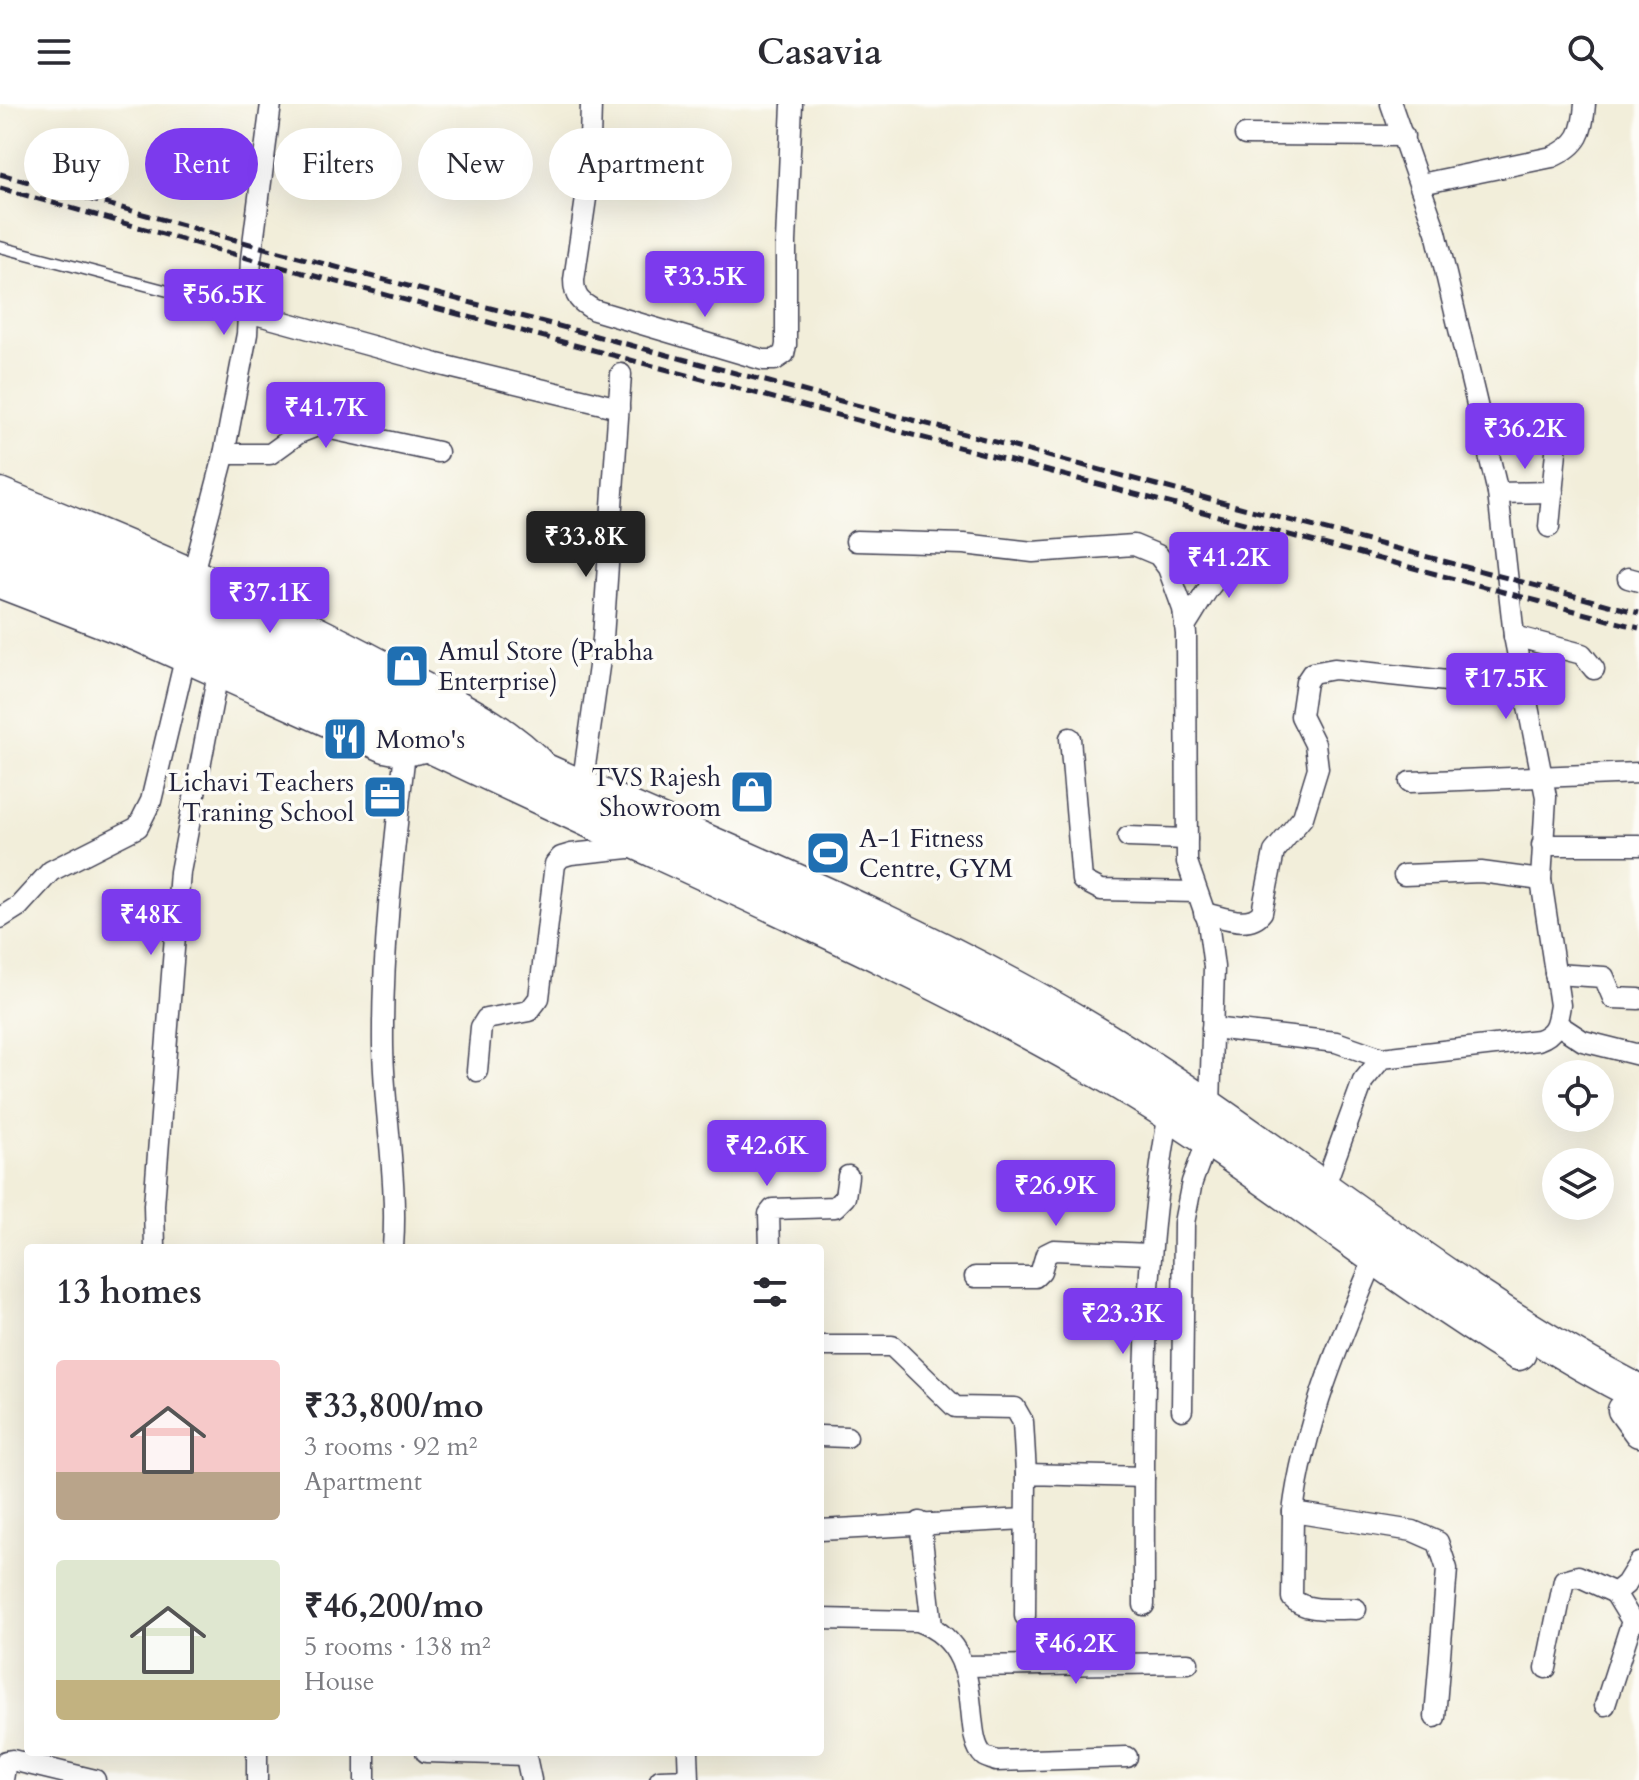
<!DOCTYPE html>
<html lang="en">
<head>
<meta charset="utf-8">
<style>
	body { margin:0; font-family:Cardo,serif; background:#f7f7f7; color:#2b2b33; height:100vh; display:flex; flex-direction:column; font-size:30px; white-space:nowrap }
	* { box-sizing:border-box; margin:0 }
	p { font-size:26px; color:#7c7c81 }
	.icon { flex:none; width:44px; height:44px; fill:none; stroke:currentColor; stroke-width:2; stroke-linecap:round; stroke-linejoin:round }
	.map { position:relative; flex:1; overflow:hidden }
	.drawer { position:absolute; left:24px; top:1140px; width:800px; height:512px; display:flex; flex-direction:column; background:#fff; border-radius:8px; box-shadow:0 8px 32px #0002 }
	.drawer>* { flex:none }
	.banner { position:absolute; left:24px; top:24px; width:800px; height:72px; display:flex; gap:16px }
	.buttons { position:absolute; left:1542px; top:956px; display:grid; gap:16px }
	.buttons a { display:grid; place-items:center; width:72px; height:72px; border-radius:50%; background:#fff; box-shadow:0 8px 32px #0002; font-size:40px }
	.price { position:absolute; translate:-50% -68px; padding:0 18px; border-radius:8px; background:#7c3aed; color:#fff; font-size:26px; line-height:52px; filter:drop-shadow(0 2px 4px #0008) }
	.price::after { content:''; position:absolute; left:50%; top:48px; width:24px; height:18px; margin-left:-12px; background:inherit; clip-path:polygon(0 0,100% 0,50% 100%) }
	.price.active { background:#222; color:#fff }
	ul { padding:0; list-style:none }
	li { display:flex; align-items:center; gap:24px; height:200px; padding:0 32px }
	li span { display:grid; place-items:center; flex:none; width:224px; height:160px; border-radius:8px; color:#555 }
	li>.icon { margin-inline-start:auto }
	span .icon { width:96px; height:96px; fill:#fffc; stroke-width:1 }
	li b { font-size:34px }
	h2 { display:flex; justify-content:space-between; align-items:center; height:96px; padding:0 32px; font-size:34px }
	.chip { padding:0 28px; border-radius:36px; background:#fff; box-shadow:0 8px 32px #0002; font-size:28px; line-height:72px }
	.chip.active { background:#7c3aed; color:#fff }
	header { display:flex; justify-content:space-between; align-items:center; height:104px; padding:0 32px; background:#fff; font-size:36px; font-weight:800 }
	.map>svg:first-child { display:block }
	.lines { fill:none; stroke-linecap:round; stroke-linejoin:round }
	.lane-casing { stroke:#414153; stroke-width:13 }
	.street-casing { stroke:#414153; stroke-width:23 }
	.secondary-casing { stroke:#414153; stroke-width:31 }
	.primary-casing { stroke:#414153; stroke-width:33 }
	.highway-casing { stroke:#414153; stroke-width:39 }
	.lane { stroke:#fff; stroke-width:10 }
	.street { stroke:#fff; stroke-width:20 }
	.secondary { stroke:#fff; stroke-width:28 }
	.primary { stroke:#fff; stroke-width:30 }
	.highway { stroke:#fff; stroke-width:36 }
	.rail { stroke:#22223b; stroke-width:5; stroke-dasharray:12 6; stroke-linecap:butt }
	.labels { text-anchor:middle; stroke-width:7; stroke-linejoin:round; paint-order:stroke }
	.poi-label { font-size:26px; fill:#22223b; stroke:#fdfcf7; text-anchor:start }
</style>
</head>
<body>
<header><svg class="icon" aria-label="menu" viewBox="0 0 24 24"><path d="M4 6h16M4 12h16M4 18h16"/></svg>Casavia<svg class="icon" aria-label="search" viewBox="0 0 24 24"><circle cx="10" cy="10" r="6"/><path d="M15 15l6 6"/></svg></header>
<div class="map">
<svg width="1639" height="1676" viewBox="0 0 1639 1676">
	<rect width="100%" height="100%" fill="#fdfcf7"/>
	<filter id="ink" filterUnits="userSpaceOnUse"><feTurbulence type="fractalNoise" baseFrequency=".0125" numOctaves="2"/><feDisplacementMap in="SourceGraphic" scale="16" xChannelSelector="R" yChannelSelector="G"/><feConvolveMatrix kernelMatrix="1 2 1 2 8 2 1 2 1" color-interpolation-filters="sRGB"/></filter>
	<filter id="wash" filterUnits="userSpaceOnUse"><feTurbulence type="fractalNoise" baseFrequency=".006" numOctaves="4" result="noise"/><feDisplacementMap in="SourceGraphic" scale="32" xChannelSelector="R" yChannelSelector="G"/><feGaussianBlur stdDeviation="1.8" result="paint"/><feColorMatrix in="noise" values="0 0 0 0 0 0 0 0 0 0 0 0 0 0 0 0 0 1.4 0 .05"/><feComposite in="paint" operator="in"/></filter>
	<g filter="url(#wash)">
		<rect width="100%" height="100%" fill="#f2eeda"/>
	</g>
	<g filter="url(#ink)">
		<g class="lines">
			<!-- lane casing -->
			<g class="lane-casing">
				<polyline id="lane" points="0,143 248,208"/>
			</g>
			<!-- street casing -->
			<g class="street-casing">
				<g id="street">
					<path d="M591 0 589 74 574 176C574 193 580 198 594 206L763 256H775L784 250 786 241V138L792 0"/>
					<polyline points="1245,31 1404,32"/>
					<path d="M1421 80 1552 53C1579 41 1583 28 1585 0"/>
					<polyline points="248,208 437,260 619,304"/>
					<polyline points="224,350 270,350 299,329 317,322 438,348"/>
					<polyline points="1498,389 1553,388"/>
					<polyline points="1549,423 1558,326"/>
					<polyline points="856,437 964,440 1033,448 1134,441 1158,451 1168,464 1183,505 1186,530 1187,758 1208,818 1214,863 1210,1003"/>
					<polyline points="193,469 223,356 247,230 251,155 271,0"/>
					<polyline points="1628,474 1639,477"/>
					<path d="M1185 522C1213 480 1216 453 1273 466"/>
					<polyline points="1514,532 1582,550 1594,565"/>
					<polyline points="1070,634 1082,776 1101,786 1196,788"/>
					<polyline points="1410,678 1639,669"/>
					<polyline points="582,683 603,534 621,270"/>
					<polyline points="1128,733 1187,735"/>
					<polyline points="1542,741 1639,741"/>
					<polyline points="1404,771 1481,768 1541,776"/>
					<path d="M1204 809C1223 813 1249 825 1262 808L1274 748 1303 713 1318 664 1315 640 1301 612 1306 578 1312 569 1334 565 1522 585"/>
					<polyline points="0,814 19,802 51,767 138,723 151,697 185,555"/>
					<polyline points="1555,870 1604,873 1613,894 1639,895"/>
					<polyline points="1557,920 1583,937 1639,951"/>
					<polyline points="1212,924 1336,938 1382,954"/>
					<polyline points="477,967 481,923 486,915 529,907 539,894 555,760 561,753 571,750 638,743"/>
					<path d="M1324 1084 1363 977 1382 954 1538 936C1556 930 1557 919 1560 901L1541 776 1546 693 1514 532 1498 389 1436 128 1391 0"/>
					<polyline points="155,1144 154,1101 180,768 218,569"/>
					<path d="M393 1144C398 1075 384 1010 383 942 382 843 394 746 405 648"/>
					<polyline points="770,1144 769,1110 773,1105 835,1103 845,1093 848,1072"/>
					<path d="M1374 1155C1340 1236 1304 1320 1293 1408L1413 1427 1438 1438 1447 1465 1435 1613"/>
					<polyline points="975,1173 1035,1173 1041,1167 1046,1150 1054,1146 1150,1150"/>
					<polyline points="820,1242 892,1242 955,1303 1015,1304 1023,1318 1026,1370"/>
					<polyline points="1182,1306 1184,1119 1192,1078 1208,1035"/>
					<polyline points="820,1332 847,1333"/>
					<path d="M1293 1408 1292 1494C1305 1509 1337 1504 1356 1505"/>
					<polyline points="920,1418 932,1522"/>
					<polyline points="820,1426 1025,1415"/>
					<path d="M1144 1501C1144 1336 1140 1172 1169 1009"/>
					<polyline points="1025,1512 1026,1370 1144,1373"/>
					<path d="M820 1515 917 1517C991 1542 959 1631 984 1652 984 1653 995 1656 996 1657L1127 1653"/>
					<polyline points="963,1562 1188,1559"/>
					<polyline points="1546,1564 1564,1476 1578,1472 1615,1489 1626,1480 1639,1459"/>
					<polyline points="1605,1601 1632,1517 1615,1489"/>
					<polyline points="257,1648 257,1676"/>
					<polyline points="426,1648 526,1651"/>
					<polyline points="525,1648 531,1676"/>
					<polyline points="3,1676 6,1657 12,1656 95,1676"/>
					<polyline points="365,1676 365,1648"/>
					<polyline points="660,1676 689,1675 688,1648"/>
				</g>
			</g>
			<!-- secondary casing -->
			<g class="secondary-casing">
				<g id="secondary">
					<path d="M0 388C138 444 274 501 404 572 456 600 505 621 546 665"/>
					<polyline points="0,480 140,534 385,644 405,648 433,642"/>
				</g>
			</g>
			<!-- primary casing -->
			<g class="primary-casing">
				<polyline id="primary" points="1623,1306 1639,1328"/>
			</g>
			<!-- highway casing -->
			<g class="highway-casing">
				<g id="highway">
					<path d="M0 415C96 453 192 492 284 537 354 571 421 611 492 644 687 734 891 810 1076 919 1270 1033 1439 1187 1639 1289"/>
					<path d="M0 448C186 520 363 610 544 694 734 783 927 866 1110 972 1252 1055 1378 1162 1518 1248"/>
				</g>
			</g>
			<!-- lane -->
			<use href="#lane" class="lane"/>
			<!-- street -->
			<use href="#street" class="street"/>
			<!-- secondary -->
			<use href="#secondary" class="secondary"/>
			<!-- primary -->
			<use href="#primary" class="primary"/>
			<!-- highway -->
			<use href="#highway" class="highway"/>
			<!-- rail -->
			<g class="rail">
				<polyline points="0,70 261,143 1639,509"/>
				<polyline points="0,84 251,155 1639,524"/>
			</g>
		</g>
	</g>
	<!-- icons -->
	<defs>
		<g id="shop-square" transform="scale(2.3)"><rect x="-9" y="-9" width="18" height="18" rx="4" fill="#1f6fb2" stroke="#fdfcf7"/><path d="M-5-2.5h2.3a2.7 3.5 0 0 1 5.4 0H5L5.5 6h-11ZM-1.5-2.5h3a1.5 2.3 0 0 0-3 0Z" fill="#fff"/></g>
		<g id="restaurant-square" transform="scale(2.3)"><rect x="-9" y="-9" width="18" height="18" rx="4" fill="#1f6fb2" stroke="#fdfcf7"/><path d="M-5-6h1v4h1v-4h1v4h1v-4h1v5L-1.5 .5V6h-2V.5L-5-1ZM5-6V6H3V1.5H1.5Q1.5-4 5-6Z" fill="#fff"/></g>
		<g id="office-square" transform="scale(2.3)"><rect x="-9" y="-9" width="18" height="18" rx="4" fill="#1f6fb2" stroke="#fdfcf7"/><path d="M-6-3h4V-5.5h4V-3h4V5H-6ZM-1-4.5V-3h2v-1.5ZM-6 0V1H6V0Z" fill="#fff"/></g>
		<g id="stadium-square" transform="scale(2.3)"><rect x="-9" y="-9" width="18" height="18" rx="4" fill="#1f6fb2" stroke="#fdfcf7"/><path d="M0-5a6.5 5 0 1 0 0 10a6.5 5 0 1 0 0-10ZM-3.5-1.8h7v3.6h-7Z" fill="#fff"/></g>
	</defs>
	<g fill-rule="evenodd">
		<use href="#shop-square" x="407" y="562"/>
		<use href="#restaurant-square" x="345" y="635"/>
		<use href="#shop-square" x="752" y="688"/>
		<use href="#office-square" x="385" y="693"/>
		<use href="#stadium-square" x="828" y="749"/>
	</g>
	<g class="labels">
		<!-- poi labels -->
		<g class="poi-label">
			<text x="438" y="556">Amul Store (Prabha<tspan x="438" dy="30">Enterprise)</tspan></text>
			<text x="376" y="644">Momo's</text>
			<text x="721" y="682" text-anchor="end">TVS Rajesh<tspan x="721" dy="30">Showroom</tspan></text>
			<text x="354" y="687" text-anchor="end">Lichavi Teachers<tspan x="354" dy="30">Traning School</tspan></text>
			<text x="859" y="743">A-1 Fitness<tspan x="859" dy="30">Centre, GYM</tspan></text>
		</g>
	</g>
</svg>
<div class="buttons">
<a><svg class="icon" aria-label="locate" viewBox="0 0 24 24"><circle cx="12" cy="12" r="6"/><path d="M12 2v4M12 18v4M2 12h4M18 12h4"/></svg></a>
<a><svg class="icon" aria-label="layers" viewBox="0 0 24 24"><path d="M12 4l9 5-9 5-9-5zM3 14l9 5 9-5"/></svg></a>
</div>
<b class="price" style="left:705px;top:215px">₹33.5K</b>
<b class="price" style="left:224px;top:233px">₹56.5K</b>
<b class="price" style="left:326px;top:346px">₹41.7K</b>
<b class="price" style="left:1525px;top:367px">₹36.2K</b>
<b class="price active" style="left:586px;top:475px">₹33.8K</b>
<b class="price" style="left:1229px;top:496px">₹41.2K</b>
<b class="price" style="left:270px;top:531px">₹37.1K</b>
<b class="price" style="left:1506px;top:617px">₹17.5K</b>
<b class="price" style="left:151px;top:853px">₹48K</b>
<b class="price" style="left:767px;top:1084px">₹42.6K</b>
<b class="price" style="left:1056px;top:1124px">₹26.9K</b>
<b class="price" style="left:1123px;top:1252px">₹23.3K</b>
<b class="price" style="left:1076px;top:1582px">₹46.2K</b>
<div class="banner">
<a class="chip">Buy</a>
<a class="chip active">Rent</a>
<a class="chip">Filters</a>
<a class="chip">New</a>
<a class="chip">Apartment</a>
</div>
<section class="drawer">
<h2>13 homes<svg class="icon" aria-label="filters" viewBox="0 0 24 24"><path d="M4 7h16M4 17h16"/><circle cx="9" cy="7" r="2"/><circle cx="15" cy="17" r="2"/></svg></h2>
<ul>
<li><span style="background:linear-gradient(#f6c9c9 70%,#b9a48a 0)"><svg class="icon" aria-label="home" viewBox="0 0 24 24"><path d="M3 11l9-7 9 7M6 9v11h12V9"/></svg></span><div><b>₹33,800/mo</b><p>3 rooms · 92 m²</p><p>Apartment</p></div></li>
<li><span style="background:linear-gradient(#dfe7d0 75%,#c2b280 0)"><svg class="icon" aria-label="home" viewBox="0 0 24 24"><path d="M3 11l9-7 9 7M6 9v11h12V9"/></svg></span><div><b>₹46,200/mo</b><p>5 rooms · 138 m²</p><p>House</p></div></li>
</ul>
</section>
</div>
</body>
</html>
